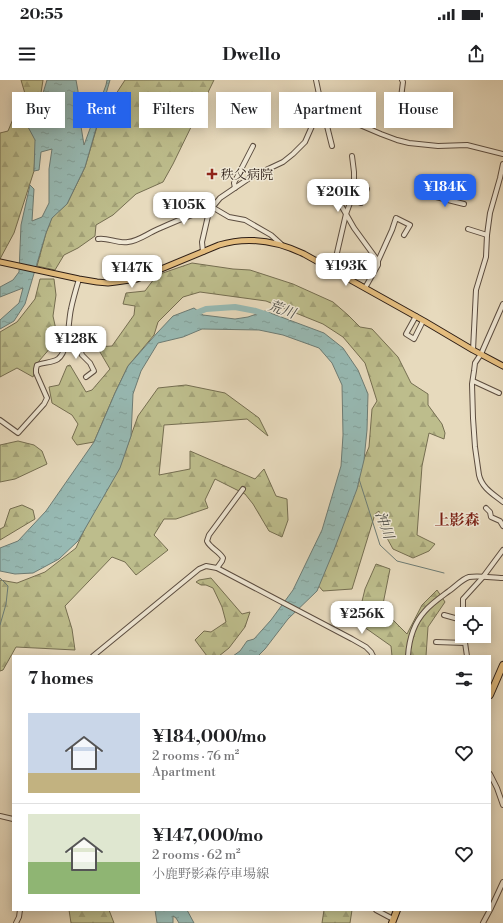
<!DOCTYPE html>
<html lang="en">
<head>
<meta charset="utf-8">
<style>
	body { margin:0; font-family:"Libre Bodoni","Noto Serif JP",serif; background:#f6f6f6; color:#202124; height:100vh; display:flex; flex-direction:column; font-size:15px; white-space:nowrap }
	* { box-sizing:border-box; margin:0 }
	p { font-size:13px; color:#757577 }
	.icon { flex:none; width:22px; height:22px; fill:none; stroke:currentColor; stroke-width:2; stroke-linecap:round; stroke-linejoin:round }
	.map { position:relative; flex:1; overflow:hidden }
	.details { position:absolute; left:12px; top:575px; width:479px; height:256px; display:flex; flex-direction:column; background:#fff; border-radius:0px; box-shadow:0 2px 10px #0003 }
	.details>* { flex:none }
	.hud { position:absolute; left:12px; top:12px; width:479px; height:36px; display:flex; gap:8px }
	.fabs { position:absolute; left:455px; top:527px; display:grid; gap:8px }
	.fabs a { display:grid; place-items:center; width:36px; height:36px; border-radius:0px; background:#fff; box-shadow:0 2px 10px #0003; font-size:20px }
	.price { position:absolute; translate:-50% -34px; padding:0 9px; border-radius:8px; background:#fff; color:#222; font-size:13px; line-height:26px; filter:drop-shadow(0 1px 2px #0008) }
	.price::after { content:''; position:absolute; left:50%; top:24px; width:12px; height:9px; margin-left:-6px; background:inherit; clip-path:polygon(0 0,100% 0,50% 100%) }
	.price.on { background:#2563eb; color:#fff }
	ul { padding:0; list-style:none }
	li { display:flex; align-items:center; gap:12px; height:100px; padding:0 16px }
	li+li { border-top:1px solid #e0e0e0 }
	li span { display:grid; place-items:center; flex:none; width:112px; height:80px; border-radius:0px; color:#555 }
	li>.icon { margin-inline-start:auto }
	span .icon { width:48px; height:48px; fill:#fffc; stroke-width:1 }
	li b { font-size:17px }
	h2 { display:flex; justify-content:space-between; align-items:center; height:48px; padding:0 16px; font-size:17px }
	.tag { padding:0 14px; border-radius:0px; background:#fff; box-shadow:0 2px 10px #0003; font-size:14px; line-height:36px }
	.tag.on { background:#2563eb; color:#fff }
	.status { display:flex; justify-content:space-between; align-items:center; height:28px; padding:0 20px; background:#fff; direction:ltr }
	.status svg { height:11px; fill:currentColor }
	header { display:flex; justify-content:space-between; align-items:center; height:52px; padding:0 16px; background:#fff; font-size:18px; font-weight:800 }
	.map>svg:first-child { display:block }
	.forest { fill:url(#forest-firs); stroke:#756e51 }
	.water { fill:url(#water-ripples); stroke:#6d7c75 }
	.lines { fill:none; stroke-linecap:round; stroke-linejoin:round }
	.stream { stroke:#6d7c75; stroke-width:1 }
	.river { stroke:#97bab4; stroke-width:6 }
	.minor-casing { stroke:#5c4d40; stroke-width:6 }
	.major-casing { stroke:#2d1e16; stroke-width:7 }
	.highway-casing { stroke:#2d1e16; stroke-width:8 }
	.minor { stroke:#efe7d4; stroke-width:4 }
	.major { stroke:#e4bd7e; stroke-width:5 }
	.highway { stroke:#e4bd7e; stroke-width:6 }
	.poi-dot { fill:#8f2418; stroke:#efe7d4; stroke-width:1.5 }
	.labels { text-anchor:middle; stroke-width:3; stroke-linejoin:round; paint-order:stroke }
	.poi-label { font-size:13px; fill:#2d1e16; stroke:#efe7d4; text-anchor:start }
	.water-label { font-size:14px; font-style:italic; fill:#4d4d45; stroke:#efe7d4 }
	.quarter-label { font-size:15px; font-weight:bold; fill:#7a1f14; stroke:#efe7d4 }
</style>
</head>
<body>
<div class="status"><b>20:55</b><svg viewBox="0 0 49 12"><path d="M0 12V9h3v3zM5 12V6h3v6zM10 12V3h3v9zM15 12V0h3v12zM26 1h20v11H26zM47 4h2v5h-2z"/></svg></div>
<header><svg class="icon" aria-label="menu" viewBox="0 0 24 24"><path d="M4 6h16M4 12h16M4 18h16"/></svg>Dwello<svg class="icon" aria-label="share" viewBox="0 0 24 24"><path d="M12 15V3M7 8l5-5 5 5M5 13v7h14v-7"/></svg></header>
<div class="map">
<svg width="503" height="843" viewBox="0 0 503 843">
	<defs>
		<pattern id="forest-firs" width="22" height="20" patternUnits="userSpaceOnUse"><rect width="22" height="20" fill="#bdbd8c"/><path d="M5 1l3.5 6h-7zM16 11l3.5 6h-7z" fill="#a3a278"/></pattern>
		<pattern id="water-ripples" width="26" height="14" patternUnits="userSpaceOnUse"><rect width="26" height="14" fill="#97bab4"/><path d="M2 4q2-2 4 0t4 0M15 11q2-2 4 0t4 0" fill="none" stroke="#829f9a"/></pattern>
	</defs>
	<rect width="100%" height="100%" fill="#e7dabd"/>
	<filter id="stains"><feTurbulence type="fractalNoise" baseFrequency=".005" numOctaves="4"/><feColorMatrix values="0 0 0 0 .2 0 0 0 0 .09 0 0 0 0 .02 0 0 0 .5 -.17"/></filter>
	<radialGradient id="worn" r=".72"><stop offset=".6" stop-color="#630" stop-opacity="0"/><stop offset="1" stop-color="#630" stop-opacity=".3"/></radialGradient>
	<!-- forest -->
	<g class="forest">
		<polygon points="21,0 43,0 39,26 27,45 36,60 34,91 14,153 0,179 0,53 8,51 18,27 26,17"/>
		<polygon points="125,0 214,0 173,84 163,102 136,114 113,135 96,145 95,156 78,168 64,175 55,190 37,186 46,153 52,137 67,124 85,87 99,40"/>
		<polygon points="192,183 233,189 250,190 293,204 333,222 348,235 360,247 372,249 398,277 411,303 428,314 428,325 442,344 445,353 444,359 429,353 422,386 417,455 435,464 429,471 413,478 393,469 382,449 379,431 375,434 352,509 323,511 316,503 342,431 369,367 372,329 377,321 365,283 343,257 323,244 266,221 200,212 183,217 158,242 154,255 128,286 115,313 94,362 77,365 72,358 78,344 72,335 52,323 49,307 59,305 67,286 70,285 86,312 92,310 110,289 97,267 112,266 134,235 135,226 123,224 126,213 145,211 157,195"/>
		<polygon points="40,199 54,199 56,215 53,236 58,259 39,281 33,297 17,288 0,297 0,252 17,242 35,219"/>
		<polygon points="186,305 225,313 259,338 268,356 247,339 209,342 164,345 159,395 190,389 190,371 255,399 264,389 276,416 287,419 288,440 282,457 269,451 253,424 245,414 215,399 205,420 208,428 176,439 164,439 154,455 168,470 136,495 125,482 112,477 65,526 72,549 75,570 16,567 3,590 0,591 0,500 17,503 45,492 76,468 85,448 119,389 138,336 158,308"/>
		<polygon points="18,361 34,365 42,371 47,384 15,399 0,402 0,365"/>
		<polygon points="22,425 33,430 35,439 0,460 0,449 4,447 10,429"/>
		<polygon points="376,484 390,489 382,529 407,554 422,525 437,510 445,522 428,547 426,576 392,576 391,566 357,542 365,509"/>
		<polygon points="211,498 242,534 250,532 245,547 229,568 219,576 207,576 195,560 204,551 211,552 226,542 222,527 213,508 206,505 201,505 196,502 199,500"/>
		<polygon points="69,830 109,830 114,843 71,843"/>
		<polygon points="324,830 352,830 350,843 322,843"/>
	</g>
	<!-- water -->
	<g class="water">
		<polygon points="47,0 76,0 78,11 79,34 84,65 106,5 107,0 110,0 85,87 67,124 52,138 46,153 25,224 14,241 0,249 0,240 19,223 23,208 0,217 0,207 13,200 19,192 21,145 30,105 34,109 32,141 42,137 49,123 49,89 52,69 41,72 39,90 34,91 35,60 27,45 39,26"/>
		<polygon points="194,228 203,235 235,239 248,237 265,231 324,253 343,268 358,290 368,314 367,350 364,380 357,409 334,470 317,511 288,539 265,569 258,576 233,576 240,571 247,561 254,559 271,540 293,510 322,450 341,386 343,355 342,305 332,283 319,268 283,255 259,250 202,249 183,257 158,263 141,291 133,314 131,356 120,388 78,461 59,479 33,493 15,494 0,491 0,468 18,461 46,431 94,362 115,313 128,286 157,253 173,236"/>
		<polygon points="155,830 187,830 194,843 179,843 176,838 173,836 173,843 157,843"/>
	</g>
	<g class="lines">
		<!-- stream -->
		<g class="stream">
			<polyline points="359,399 380,465 397,481 444,493"/>
			<polyline points="0,498 8,506 6,524 0,545"/>
		</g>
		<!-- river -->
		<polyline class="river" points="191,235 206,229 235,227 256,231 268,235"/>
		<!-- minor casing -->
		<g class="minor-casing">
			<g id="minor">
				<polyline points="402,0 403,2 399,33 401,34 414,36"/>
				<polyline points="320,28 381,54 397,60 409,63 438,66 467,65 503,74"/>
				<polyline points="323,30 332,66"/>
				<polyline points="320,103 338,120 354,148 378,181 378,185 365,208"/>
				<polyline points="431,107 437,107 436,117"/>
				<polyline points="235,108 234,103 253,66"/>
				<polyline points="429,117 436,117 464,124"/>
				<polyline points="351,119 361,123 367,109 354,103"/>
				<polyline points="212,127 229,137 245,140 271,155 281,164"/>
				<polyline points="468,149 487,155"/>
				<path d="M98 159C107 157 118 164 128 162 138 161 147 154 156 150 174 142 191 134 211 129"/>
				<polyline points="203,172 202,162 208,136 211,129 220,118 251,97 283,82 293,74 305,62 320,28 320,19 316,0"/>
				<polyline points="378,181 392,150 396,138 410,145 404,155"/>
				<polyline points="333,190 346,134 354,112 354,92 352,76"/>
				<path d="M503 224 481 274 475 283 474 291 472 304 473 338 475 367 479 395C482 408 493 414 503 422"/>
				<polyline points="416,236 406,254 414,259 423,241"/>
				<polyline points="67,261 77,260 82,275 90,283 94,291 86,297"/>
				<polyline points="473,270 476,210 486,177 487,155 490,133 500,98 503,84"/>
				<polyline points="473,301 499,313"/>
				<path d="M0 340 18 353 44 324 47 318 36 293V289L37 285C44 282 52 283 58 279 69 271 68 242 71 229 73 219 76 209 79 199"/>
				<polyline points="486,428 490,432 491,437 500,441 503,446"/>
				<path d="M217 488 222 481 223 478C219 471 210 468 207 461L209 455 243 409"/>
				<polyline points="463,534 463,519 483,497 503,470"/>
				<polyline points="444,535 462,540"/>
				<polyline points="464,556 467,576"/>
				<polyline points="436,562 465,563"/>
				<polyline points="93,576 199,489 206,486 217,488 352,559 366,567 371,572 373,576"/>
				<path d="M408 576C409 560 414 543 425 531 432 523 441 517 449 511 455 507 462 499 469 497 479 495 493 498 503 498"/>
				<polyline points="490,694 497,708 503,725"/>
				<polyline points="0,736 13,739"/>
				<polyline points="376,830 393,839"/>
				<polyline points="16,843 19,837 20,830"/>
				<polyline points="483,843 491,828 503,802"/>
			</g>
		</g>
		<!-- major casing -->
		<g class="major-casing">
			<path id="major" d="M0 182 79 199 97 202 108 203 116 202 137 199 219 165C248 156 277 161 304 174L424 241 473 270 503 286"/>
		</g>
		<!-- highway casing -->
		<g class="highway-casing">
			<g id="highway">
				<polyline points="490,615 503,585"/>
				<polyline points="392,843 397,830"/>
			</g>
		</g>
		<!-- minor -->
		<use href="#minor" class="minor"/>
		<!-- major -->
		<use href="#major" class="major"/>
		<!-- highway -->
		<use href="#highway" class="highway"/>
	</g>
	<!-- markers -->
	<path class="poi-dot" d="M210 88h4v4h4v4h-4v4h-4v-4h-4v-4h4z"/>
	<g class="labels">
		<!-- poi labels -->
		<g class="poi-label">
			<text x="221" y="99">秩父病院</text>
		</g>
		<!-- water labels -->
		<g class="water-label">
			<text transform="translate(282 229) rotate(20)" y="5">荒川</text>
			<text transform="translate(385 445) rotate(70)" y="5">沖川</text>
		</g>
		<!-- quarter labels -->
		<g class="quarter-label">
			<text x="457" y="445">上影森</text>
		</g>
	</g>
	<rect width="100%" height="100%" filter="url(#stains)"/>
	<rect width="100%" height="100%" fill="url(#worn)"/>
</svg>
<div class="fabs">
<a><svg class="icon" aria-label="locate" viewBox="0 0 24 24"><circle cx="12" cy="12" r="6"/><path d="M12 2v4M12 18v4M2 12h4M18 12h4"/></svg></a>
</div>
<b class="price on" style="left:445px;top:128px">¥184K</b>
<b class="price" style="left:338px;top:133px">¥201K</b>
<b class="price" style="left:184px;top:146px">¥105K</b>
<b class="price" style="left:346px;top:207px">¥193K</b>
<b class="price" style="left:132px;top:209px">¥147K</b>
<b class="price" style="left:76px;top:280px">¥128K</b>
<b class="price" style="left:362px;top:555px">¥256K</b>
<div class="hud">
<a class="tag">Buy</a>
<a class="tag on">Rent</a>
<a class="tag">Filters</a>
<a class="tag">New</a>
<a class="tag">Apartment</a>
<a class="tag">House</a>
</div>
<section class="details">
<h2>7 homes<svg class="icon" aria-label="filters" viewBox="0 0 24 24"><path d="M4 7h16M4 17h16"/><circle cx="9" cy="7" r="2"/><circle cx="15" cy="17" r="2"/></svg></h2>
<ul>
<li><span style="background:linear-gradient(#c9d6e8 75%,#c2b280 0)"><svg class="icon" aria-label="home" viewBox="0 0 24 24"><path d="M3 11l9-7 9 7M6 9v11h12V9"/></svg></span><div><b>¥184,000/mo</b><p>2 rooms · 76 m²</p><p>Apartment</p></div><svg class="icon" aria-label="heart" viewBox="0 0 24 24"><path d="M12 20l-8-8c-3-5 5-10 8-4 3-6 11-1 8 4z"/></svg></li>
<li><span style="background:linear-gradient(#dfe7d0 60%,#8fb573 0)"><svg class="icon" aria-label="home" viewBox="0 0 24 24"><path d="M3 11l9-7 9 7M6 9v11h12V9"/></svg></span><div><b>¥147,000/mo</b><p>2 rooms · 62 m²</p><p>小鹿野影森停車場線</p></div><svg class="icon" aria-label="heart" viewBox="0 0 24 24"><path d="M12 20l-8-8c-3-5 5-10 8-4 3-6 11-1 8 4z"/></svg></li>
</ul>
</section>
</div>
</body>
</html>
